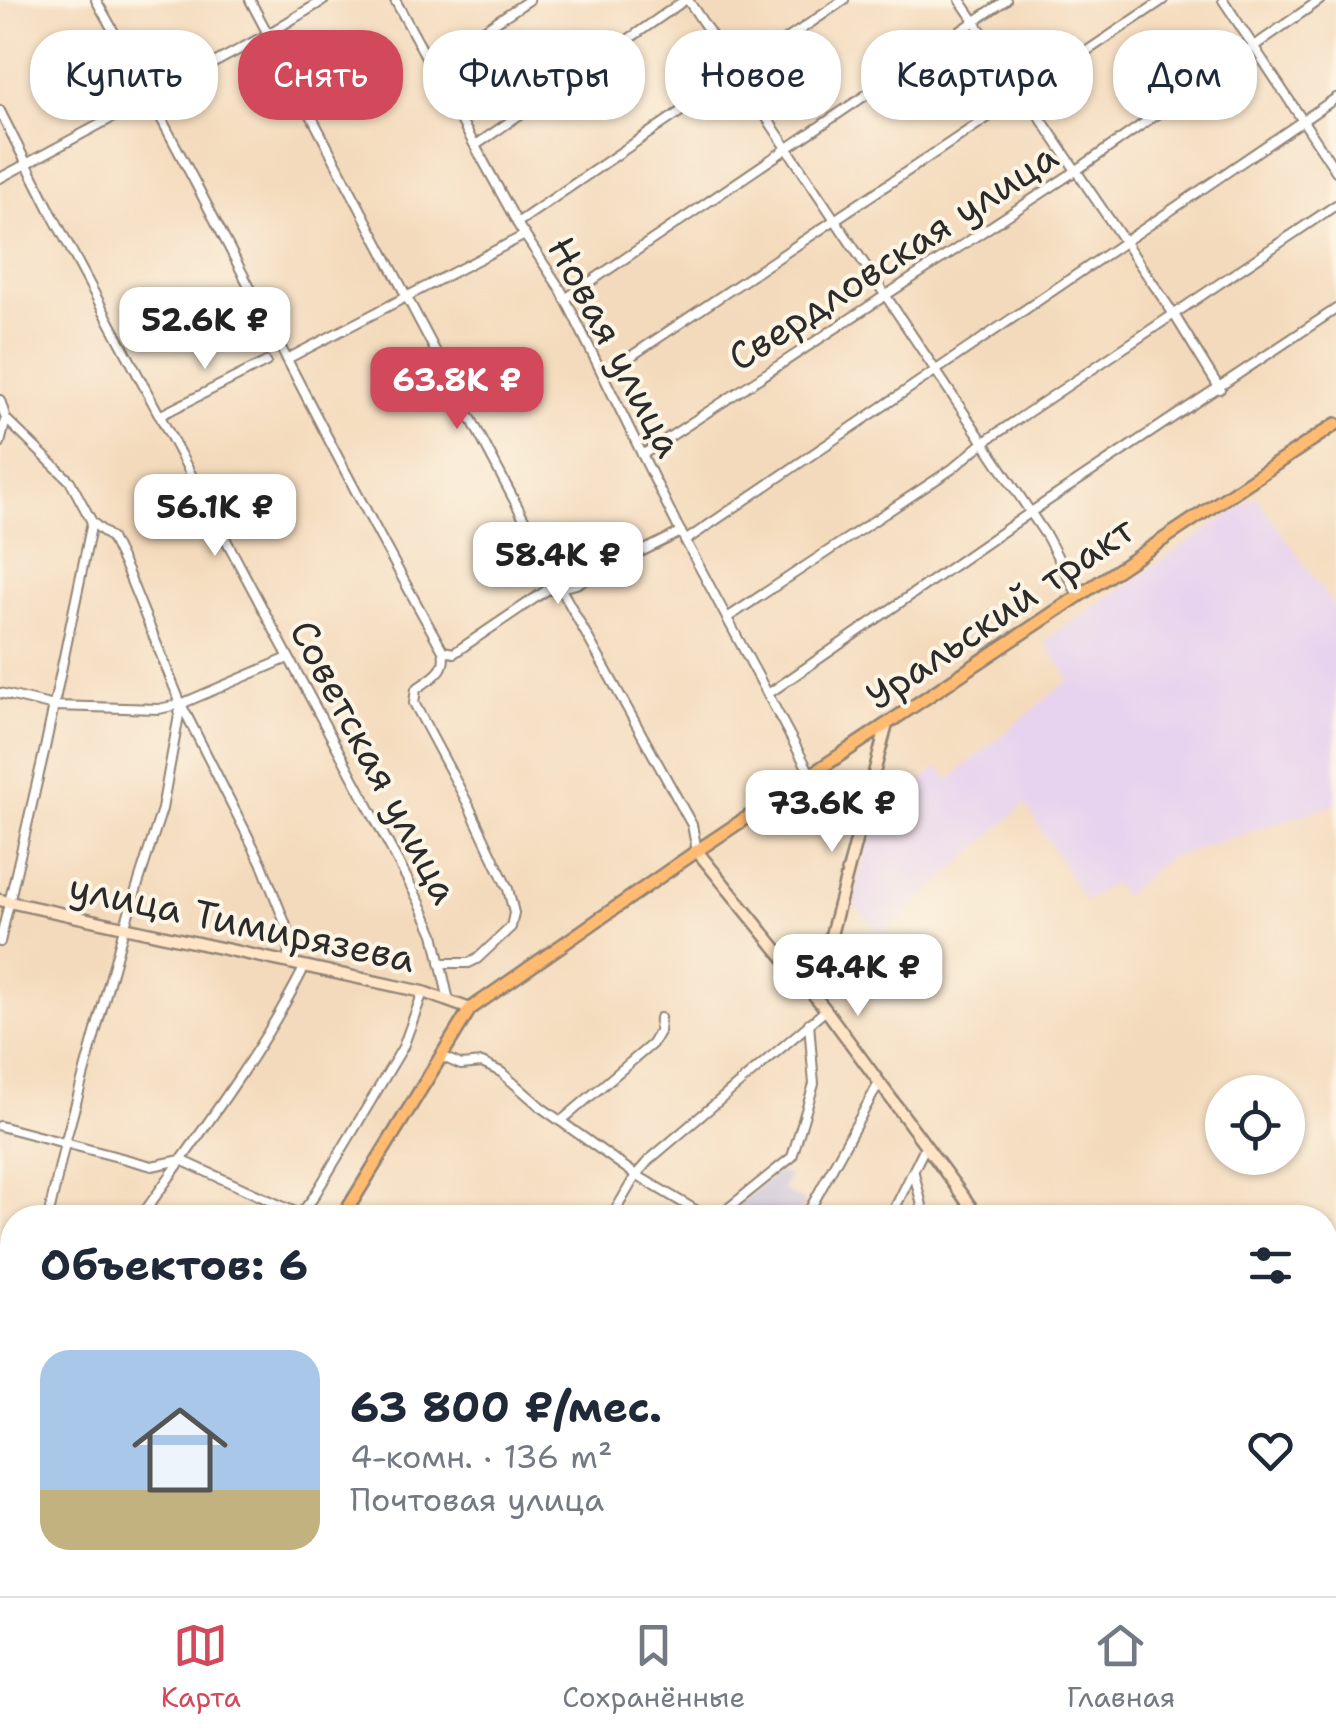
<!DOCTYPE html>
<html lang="ru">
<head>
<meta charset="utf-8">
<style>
	body { margin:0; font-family:"Shantell Sans",sans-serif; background:#f2f2f3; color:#1f2937; height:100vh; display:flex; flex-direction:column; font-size:38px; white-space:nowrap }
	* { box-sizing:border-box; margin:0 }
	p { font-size:32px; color:#747a83 }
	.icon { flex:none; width:55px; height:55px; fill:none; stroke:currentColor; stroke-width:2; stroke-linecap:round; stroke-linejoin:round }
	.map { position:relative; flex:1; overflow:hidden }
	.sheet { position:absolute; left:0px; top:1205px; width:1338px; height:392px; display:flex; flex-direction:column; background:#fff; border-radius:40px 40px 0 0; box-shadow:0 2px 8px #0004 }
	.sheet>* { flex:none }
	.banner { position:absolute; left:30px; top:30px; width:1278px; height:90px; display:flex; gap:20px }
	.fabs { position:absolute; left:1205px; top:1075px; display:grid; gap:20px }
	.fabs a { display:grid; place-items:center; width:100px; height:100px; border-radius:50%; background:#fff; box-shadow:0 2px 8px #0004; font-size:50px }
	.price { position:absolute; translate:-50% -85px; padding:0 22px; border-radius:20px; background:#fff; color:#222; font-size:32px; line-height:65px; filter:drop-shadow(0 2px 5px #0008) }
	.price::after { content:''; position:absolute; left:50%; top:60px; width:30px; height:22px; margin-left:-15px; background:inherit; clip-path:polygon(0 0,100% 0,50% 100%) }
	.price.on { background:#d1495b; color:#fff }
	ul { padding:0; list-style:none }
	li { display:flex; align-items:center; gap:30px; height:250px; padding:0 40px }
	li span { display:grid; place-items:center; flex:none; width:280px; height:200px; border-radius:30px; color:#555 }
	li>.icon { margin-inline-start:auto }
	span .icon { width:120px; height:120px; fill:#fffc; stroke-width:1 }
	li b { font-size:42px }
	h2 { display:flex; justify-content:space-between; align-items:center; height:120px; padding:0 40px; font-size:42px }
	.tag { padding:0 35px; border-radius:40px; background:#fff; box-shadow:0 2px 8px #0004; font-size:35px; line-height:90px }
	.tag.on { background:#d1495b; color:#fff }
	.dock { display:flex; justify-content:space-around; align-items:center; height:140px; border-top:2px solid #e0e1e3; background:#fff; font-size:28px; color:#747a83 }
	.dock a { display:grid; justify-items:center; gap:5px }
	.dock .on { color:#d1495b }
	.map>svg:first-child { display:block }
	.built { fill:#e7d2ef }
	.industrial { fill:#c8bfd8 }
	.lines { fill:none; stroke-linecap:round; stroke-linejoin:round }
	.minor-casing { stroke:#908274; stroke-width:12 }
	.secondary-casing { stroke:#908274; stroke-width:15 }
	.primary-casing { stroke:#908274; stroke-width:16 }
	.minor { stroke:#fff; stroke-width:8 }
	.secondary { stroke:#ffe4c6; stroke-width:10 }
	.primary { stroke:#ffbb71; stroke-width:11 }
	.labels { text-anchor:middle; stroke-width:8; stroke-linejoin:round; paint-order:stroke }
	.street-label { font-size:38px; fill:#2b2b2b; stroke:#fcf5e5 }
</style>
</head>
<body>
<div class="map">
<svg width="1336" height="1596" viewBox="0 0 1336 1596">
	<rect width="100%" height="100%" fill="#fcf5e5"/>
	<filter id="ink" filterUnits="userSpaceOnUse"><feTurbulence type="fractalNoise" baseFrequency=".01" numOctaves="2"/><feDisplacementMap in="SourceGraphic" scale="20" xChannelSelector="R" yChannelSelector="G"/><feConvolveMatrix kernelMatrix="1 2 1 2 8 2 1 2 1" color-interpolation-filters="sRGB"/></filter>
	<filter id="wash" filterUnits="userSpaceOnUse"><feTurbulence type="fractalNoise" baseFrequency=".0048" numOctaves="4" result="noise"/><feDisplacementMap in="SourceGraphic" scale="40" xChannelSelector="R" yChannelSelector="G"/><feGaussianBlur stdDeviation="2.25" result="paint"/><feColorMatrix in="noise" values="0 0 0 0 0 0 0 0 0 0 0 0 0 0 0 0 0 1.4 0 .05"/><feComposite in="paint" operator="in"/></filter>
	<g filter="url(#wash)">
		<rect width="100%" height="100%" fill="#f4dabc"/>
		<!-- built -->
		<polygon class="built" points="1256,496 1336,610 1336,804 1166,859 1123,897 1113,883 1085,901 1025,804 881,937 853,903 875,814 939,767 949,780 1070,679 1044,641"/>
		<!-- industrial -->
		<polygon class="industrial" points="778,1172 789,1176 783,1190 807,1203 799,1217 721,1218"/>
	</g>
	<g filter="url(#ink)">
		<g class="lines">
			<!-- minor casing -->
			<g class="minor-casing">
				<g id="minor">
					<path d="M96 0C217 214 322 437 443 651 448 672 431 678 416 689L414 703 467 802 508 889 514 913 511 927 477 959 469 963H440"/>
					<polyline points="250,0 560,587 692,825 697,851"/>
					<polyline points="395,0 520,228 561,290 677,525 811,775"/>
					<polyline points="688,0 1047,537 1079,597"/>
					<polyline points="960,0 1175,316 1220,389"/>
					<polyline points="1223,0 1336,171"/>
					<polyline points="432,64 529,0"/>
					<polyline points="0,111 53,216 420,903 434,934 449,1001"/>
					<polyline points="476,145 685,0"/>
					<polyline points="0,178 268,34 324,0"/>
					<polyline points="517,223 844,0"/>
					<polyline points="565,299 1006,0"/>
					<polyline points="287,359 525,235"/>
					<polyline points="603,375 1163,0"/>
					<polyline points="0,400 6,419 70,481 92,522 111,538 127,571 181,704 261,862 291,938 287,961"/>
					<polyline points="161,415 266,362"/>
					<polyline points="0,443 6,419"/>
					<polyline points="642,455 1077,170 1320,0"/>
					<polyline points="685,541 1336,98"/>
					<polyline points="727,618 952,469 984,442 1336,205"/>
					<polyline points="443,651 454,653 547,590 576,584 681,532"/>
					<polyline points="0,693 54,706 159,709 181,704 288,658"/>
					<polyline points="768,694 1031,512 1336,309"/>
					<polyline points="0,942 45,748 92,522"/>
					<polyline points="441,1056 461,1065 482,1063 501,1072 542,1108 636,1175 709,1218"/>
					<polyline points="561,1121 652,1044 659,1032 660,1018"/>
					<polyline points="0,1126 152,1166 181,1160 308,1218"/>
					<polyline points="914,1173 925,1218"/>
					<polyline points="300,1215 313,1198 403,1047 423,992"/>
					<polyline points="48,1218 65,1143 124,928 162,809 181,704"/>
					<path d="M140 1218C196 1139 262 1052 305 966"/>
					<polyline points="611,1218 636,1175 649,1160 826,1010"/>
					<polyline points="716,1218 792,1157 814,1084 809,1023"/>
					<polyline points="805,1218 879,1083"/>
					<polyline points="890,1218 926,1145"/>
					<polyline points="0,1280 12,1282"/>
					<polyline points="0,1407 12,1390"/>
					<polyline points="0,1518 12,1526"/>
					<polyline points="104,1585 122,1596"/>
					<polyline points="525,1585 544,1596"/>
					<polyline points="61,1596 68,1585"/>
					<polyline points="383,1596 389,1585"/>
					<polyline points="486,1596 493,1585"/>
					<polyline points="580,1596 586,1585"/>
					<polyline points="674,1596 681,1585"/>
					<polyline points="764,1596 771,1585"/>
					<polyline points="970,1596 976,1585"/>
					<polyline points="1121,1596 1128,1585"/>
				</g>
			</g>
			<!-- secondary casing -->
			<g class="secondary-casing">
				<g id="secondary">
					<polyline points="697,851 826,1010 979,1218"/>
					<polyline points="0,900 423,992 470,1009"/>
					<polyline points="815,995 887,724"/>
					<polyline points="1254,1585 1263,1596"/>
				</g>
			</g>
			<!-- primary casing -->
			<g class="primary-casing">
				<g id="primary">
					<polyline points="342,1218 470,1009 704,846 1336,424"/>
					<polyline points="125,1596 131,1585"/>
				</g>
			</g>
			<!-- minor -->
			<use href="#minor" class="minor"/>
			<!-- secondary -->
			<use href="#secondary" class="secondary"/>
			<!-- primary -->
			<use href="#primary" class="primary"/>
		</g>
	</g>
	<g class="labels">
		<!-- street labels -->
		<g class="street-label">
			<text transform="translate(893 257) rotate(-33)" y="13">Свердловская улица</text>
			<text transform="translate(615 347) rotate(62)" y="13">Новая улица</text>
			<text transform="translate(1000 613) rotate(-34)" y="13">Уральский тракт</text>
			<text transform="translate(374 762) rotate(62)" y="13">Советская улица</text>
			<text transform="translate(242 923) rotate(12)" y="13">улица Тимирязева</text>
		</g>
	</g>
</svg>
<div class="fabs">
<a><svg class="icon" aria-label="locate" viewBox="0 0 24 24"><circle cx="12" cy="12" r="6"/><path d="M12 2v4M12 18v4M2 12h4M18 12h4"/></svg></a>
</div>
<b class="price" style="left:205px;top:372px">52.6K ₽</b>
<b class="price on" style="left:457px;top:432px">63.8K ₽</b>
<b class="price" style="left:215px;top:559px">56.1K ₽</b>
<b class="price" style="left:558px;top:607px">58.4K ₽</b>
<b class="price" style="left:832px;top:855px">73.6K ₽</b>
<b class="price" style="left:858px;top:1019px">54.4K ₽</b>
<div class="banner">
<a class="tag">Купить</a>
<a class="tag on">Снять</a>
<a class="tag">Фильтры</a>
<a class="tag">Новое</a>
<a class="tag">Квартира</a>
<a class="tag">Дом</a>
</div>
<section class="sheet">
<h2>Объектов: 6<svg class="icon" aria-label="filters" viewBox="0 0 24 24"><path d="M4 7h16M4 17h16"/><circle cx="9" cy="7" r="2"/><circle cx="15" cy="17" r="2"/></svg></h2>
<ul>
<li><span style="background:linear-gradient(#a9c7e8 70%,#c2b280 0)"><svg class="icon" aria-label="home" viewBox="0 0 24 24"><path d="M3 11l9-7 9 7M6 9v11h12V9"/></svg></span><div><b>63 800 ₽/мес.</b><p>4-комн. · 136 m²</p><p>Почтовая улица</p></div><svg class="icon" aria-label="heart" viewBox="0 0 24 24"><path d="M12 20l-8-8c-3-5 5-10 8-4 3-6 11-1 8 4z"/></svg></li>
</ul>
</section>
</div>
<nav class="dock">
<a class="on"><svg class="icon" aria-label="map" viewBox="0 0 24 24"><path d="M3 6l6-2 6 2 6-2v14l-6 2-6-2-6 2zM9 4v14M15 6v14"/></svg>Карта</a>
<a><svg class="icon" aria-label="saved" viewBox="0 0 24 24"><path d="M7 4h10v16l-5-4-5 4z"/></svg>Сохранённые</a>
<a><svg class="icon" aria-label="home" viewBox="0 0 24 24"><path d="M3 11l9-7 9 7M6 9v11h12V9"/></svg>Главная</a>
</nav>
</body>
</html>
